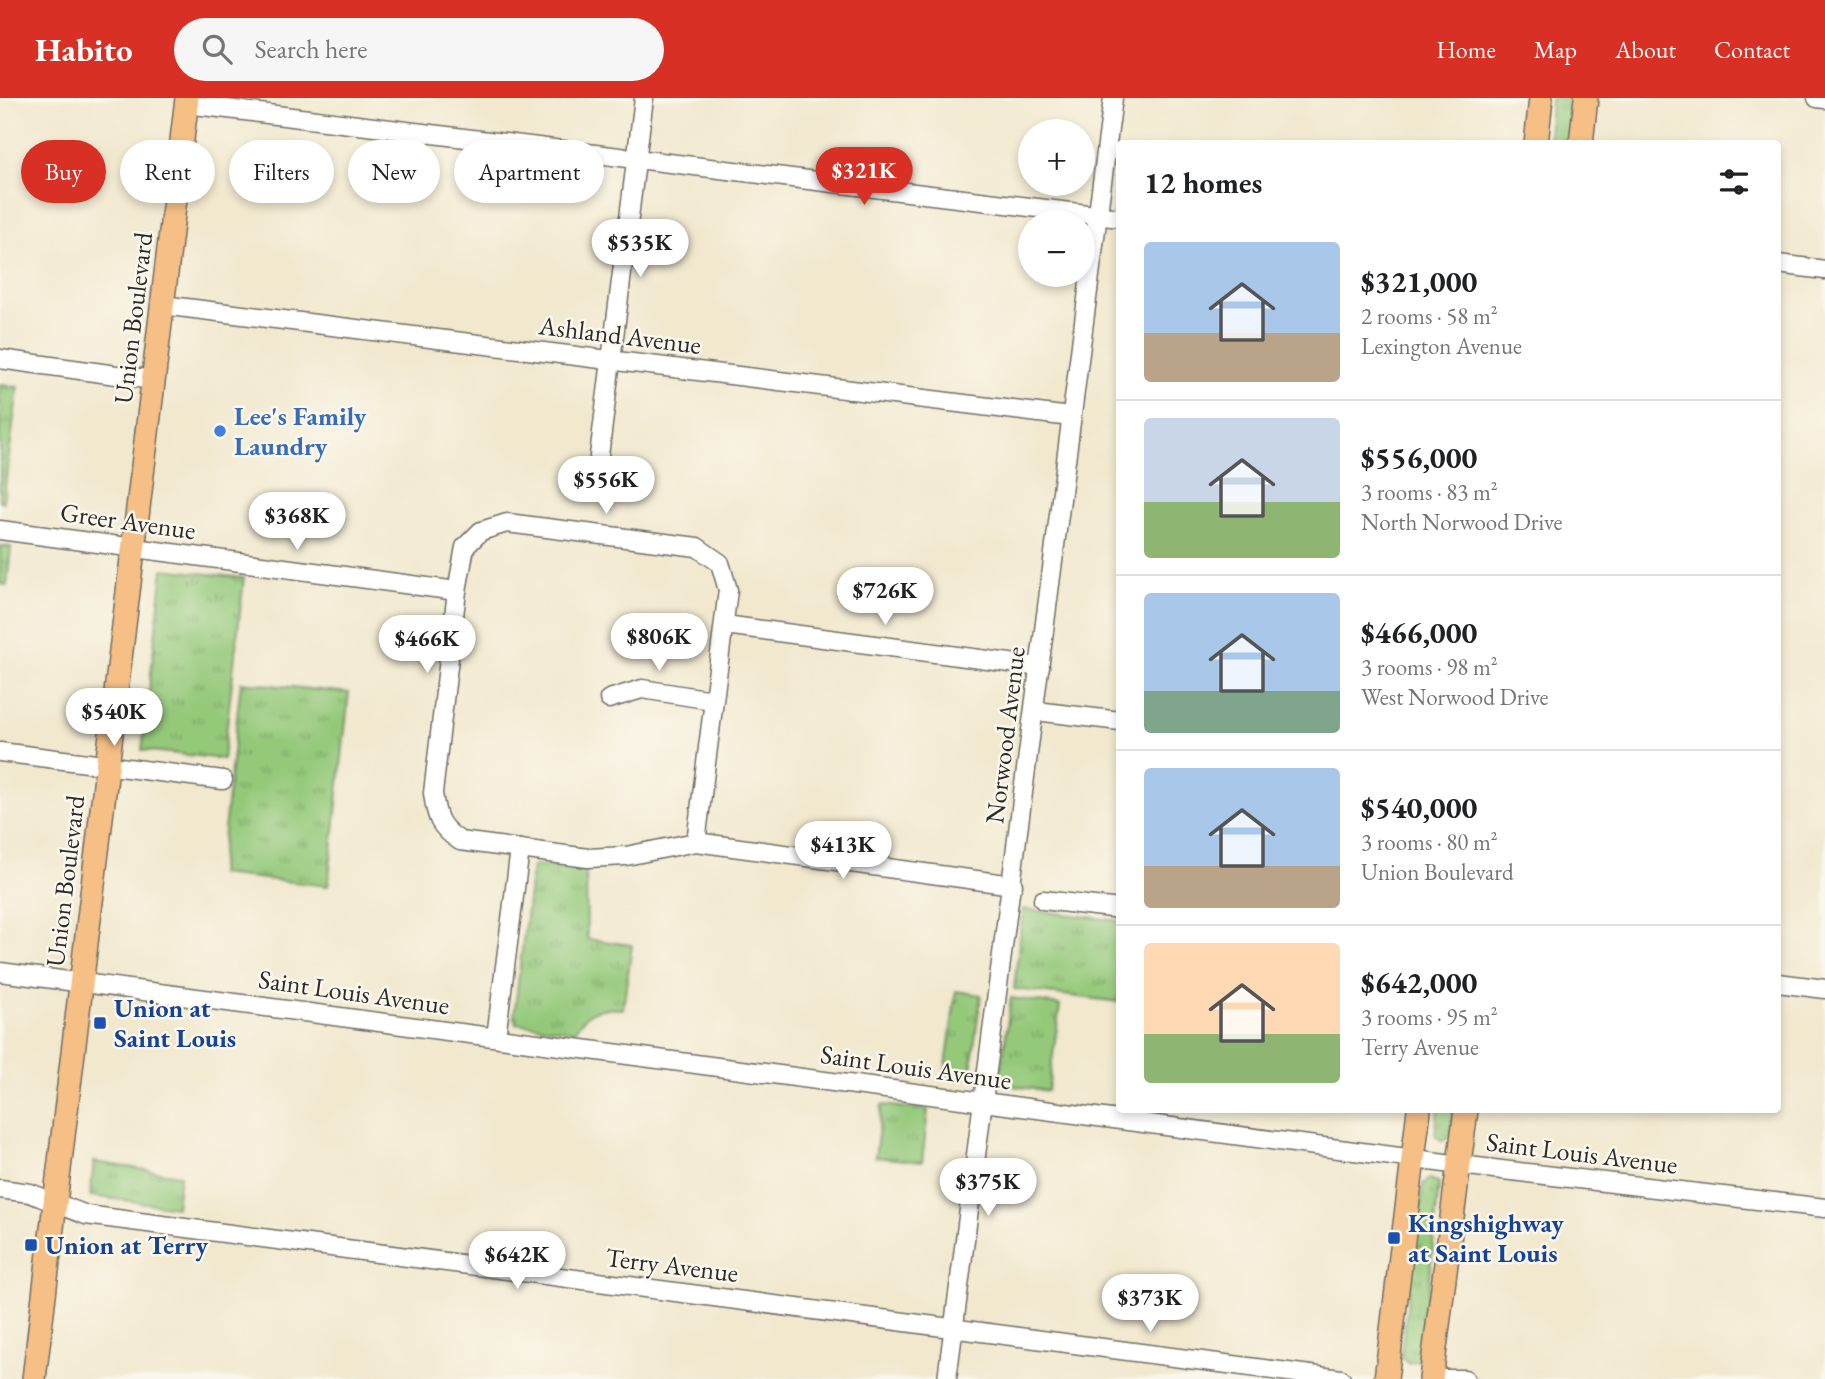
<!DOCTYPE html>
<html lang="en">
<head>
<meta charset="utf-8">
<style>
	body { margin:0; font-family:"EB Garamond",serif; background:#f6f6f6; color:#202124; height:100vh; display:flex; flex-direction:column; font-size:26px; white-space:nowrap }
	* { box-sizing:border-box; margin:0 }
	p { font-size:23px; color:#757577 }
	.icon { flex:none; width:38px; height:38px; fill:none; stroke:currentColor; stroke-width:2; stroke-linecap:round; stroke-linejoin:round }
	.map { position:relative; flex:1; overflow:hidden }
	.panel { position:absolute; left:1116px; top:42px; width:665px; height:973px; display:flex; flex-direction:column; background:#fff; border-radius:7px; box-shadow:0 4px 10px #0003 }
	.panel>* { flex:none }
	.guide { position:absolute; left:21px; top:42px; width:665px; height:63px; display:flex; gap:14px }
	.fabs { position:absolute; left:1018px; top:21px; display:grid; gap:14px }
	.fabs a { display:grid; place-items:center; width:77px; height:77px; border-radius:50%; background:#fff; box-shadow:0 4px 10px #0003; font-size:35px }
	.price { position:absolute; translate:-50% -60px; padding:0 16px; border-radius:24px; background:#fff; color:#222; font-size:23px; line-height:46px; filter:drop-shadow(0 2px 4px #0008) }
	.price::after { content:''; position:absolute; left:50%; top:42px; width:21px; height:16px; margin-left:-10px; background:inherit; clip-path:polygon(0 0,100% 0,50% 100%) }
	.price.active { background:#d93025; color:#fff }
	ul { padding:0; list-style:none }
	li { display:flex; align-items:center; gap:21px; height:175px; padding:0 28px }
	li+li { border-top:2px solid #e0e0e0 }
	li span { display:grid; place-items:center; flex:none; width:196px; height:140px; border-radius:7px; color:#555 }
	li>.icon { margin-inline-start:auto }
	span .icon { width:84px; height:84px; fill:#fffc; stroke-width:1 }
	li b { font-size:30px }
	h2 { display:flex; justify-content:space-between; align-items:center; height:84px; padding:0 28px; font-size:30px }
	.tag { padding:0 24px; border-radius:32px; background:#fff; box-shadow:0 4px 10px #0003; font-size:24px; line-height:63px }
	.tag.active { background:#d93025; color:#fff }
	header { display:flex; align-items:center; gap:42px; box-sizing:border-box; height:98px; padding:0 35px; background:#d93025; color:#fff }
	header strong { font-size:33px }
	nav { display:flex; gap:38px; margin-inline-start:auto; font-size:24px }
	.search { width:490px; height:63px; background:#f6f6f6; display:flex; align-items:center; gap:18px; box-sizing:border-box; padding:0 24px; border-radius:38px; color:#757577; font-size:26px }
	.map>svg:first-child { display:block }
	.grass { fill:url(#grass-tufts); stroke:#607a52; stroke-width:2 }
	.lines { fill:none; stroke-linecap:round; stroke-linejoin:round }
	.minor-casing { stroke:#706d64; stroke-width:21 }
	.major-casing { stroke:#706d64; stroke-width:26 }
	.minor { stroke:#fff; stroke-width:18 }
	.major { stroke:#f5bf86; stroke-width:23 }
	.shop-dot { fill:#3f7fe0; stroke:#fbf7ec; stroke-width:2.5 }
	.transit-dot { fill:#1a4fb4; stroke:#fbf7ec; stroke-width:2.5 }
	.labels { text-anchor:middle; stroke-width:5; stroke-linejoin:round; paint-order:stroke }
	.street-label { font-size:26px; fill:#2b2b2b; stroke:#fbf7ec }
	.shop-label { font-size:26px; font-weight:bold; fill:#366cbe; stroke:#fbf7ec; text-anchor:start }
	.transit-label { font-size:26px; font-weight:bold; fill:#164399; stroke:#fbf7ec; text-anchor:start }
</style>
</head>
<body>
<header>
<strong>Habito</strong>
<div class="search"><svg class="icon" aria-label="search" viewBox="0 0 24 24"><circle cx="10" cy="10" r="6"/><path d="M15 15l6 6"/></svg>Search here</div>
<nav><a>Home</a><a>Map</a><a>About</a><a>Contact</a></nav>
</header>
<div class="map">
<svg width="1825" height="1281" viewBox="0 0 1825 1281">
	<defs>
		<pattern id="grass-tufts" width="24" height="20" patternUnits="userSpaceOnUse" patternTransform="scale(1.75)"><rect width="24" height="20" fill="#94c97a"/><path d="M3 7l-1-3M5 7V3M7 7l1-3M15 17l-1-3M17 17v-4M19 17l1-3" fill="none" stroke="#79a364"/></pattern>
	</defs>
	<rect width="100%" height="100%" fill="#fbf7ec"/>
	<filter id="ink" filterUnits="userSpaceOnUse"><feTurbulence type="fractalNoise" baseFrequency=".0143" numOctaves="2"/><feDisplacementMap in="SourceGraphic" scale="14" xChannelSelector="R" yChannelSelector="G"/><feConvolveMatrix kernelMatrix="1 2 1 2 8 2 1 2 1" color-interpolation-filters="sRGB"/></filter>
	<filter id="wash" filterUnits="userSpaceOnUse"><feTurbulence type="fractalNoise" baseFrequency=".00686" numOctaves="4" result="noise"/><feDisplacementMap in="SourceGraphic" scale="28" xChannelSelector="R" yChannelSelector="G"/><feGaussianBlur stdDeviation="1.57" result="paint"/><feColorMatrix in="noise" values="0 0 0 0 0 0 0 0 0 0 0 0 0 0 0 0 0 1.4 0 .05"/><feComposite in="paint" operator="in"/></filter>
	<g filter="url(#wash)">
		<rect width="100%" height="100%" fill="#f1e8ce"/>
		<!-- grass -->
		<g class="grass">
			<polygon points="1551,0 1573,0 1568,45 1549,46"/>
			<polygon points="0,287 18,289 3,404 0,403"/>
			<polygon points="0,448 11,449 7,487 0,486"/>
			<polygon points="163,471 244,480 223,661 142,652"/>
			<polygon points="241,584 349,595 328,788 219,776"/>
			<path d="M536 767 586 772 587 841 632 847 623 911C599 909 587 911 575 933L516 925 514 919 532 769Z"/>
			<polygon points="1023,811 1120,823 1120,904 1014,891"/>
			<polygon points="956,893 981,897 970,979 945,976"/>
			<polygon points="1011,900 1060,907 1048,993 999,986"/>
			<polygon points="882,1007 928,1012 922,1064 875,1059"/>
			<polygon points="1438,1012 1454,1012 1451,1037 1443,1043 1435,1036"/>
			<polygon points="94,1064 180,1077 176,1109 90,1098"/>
			<polygon points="1430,1081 1439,1085 1439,1087 1422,1257 1420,1262 1407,1265 1401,1258 1402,1248 1423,1086"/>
		</g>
	</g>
	<g filter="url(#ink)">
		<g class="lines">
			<!-- minor casing -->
			<g class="minor-casing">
				<g id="minor">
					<polyline points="1817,0 1825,1"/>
					<polyline points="186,6 1120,120"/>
					<polyline points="1778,166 1825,172"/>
					<polyline points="162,207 1071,319"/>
					<polyline points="0,261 153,282"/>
					<polyline points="599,358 644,0"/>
					<polyline points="0,432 457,493"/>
					<polyline points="725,527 1040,569"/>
					<polyline points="609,601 642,591 712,602"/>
					<polyline points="1036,613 1120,623"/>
					<polyline points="0,654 223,682"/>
					<path d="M696 744 728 492 720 465 697 449 507 425 481 433 465 449 457 493 433 695C436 719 439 729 460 743L588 760 626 758 696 744 1013 787"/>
					<polyline points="1043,802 1120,811"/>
					<polyline points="0,874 1460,1067 1825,1110"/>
					<polyline points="1778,885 1825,891"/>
					<polyline points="496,939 520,751"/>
					<polyline points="0,1091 30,1095 86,1117 1341,1281"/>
					<polyline points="947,1281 1113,0"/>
					<polyline points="1444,1281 1465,1281"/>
				</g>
			</g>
			<!-- major casing -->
			<g class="major-casing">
				<g id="major">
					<polyline points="1536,46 1541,0"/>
					<polyline points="1581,46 1586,0"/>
					<polyline points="34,1281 187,0"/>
					<polyline points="1386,1281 1419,1012"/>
					<polyline points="1431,1281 1466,1012"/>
				</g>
			</g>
			<!-- minor -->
			<use href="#minor" class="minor"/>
			<!-- major -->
			<use href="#major" class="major"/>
		</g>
	</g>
	<!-- markers -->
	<circle class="shop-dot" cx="220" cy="333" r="7"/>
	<g class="transit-dot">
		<rect x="93" y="918" width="14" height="14" rx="3.5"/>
		<rect x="1387" y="1133" width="14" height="14" rx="3.5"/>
		<rect x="24" y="1140" width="14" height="14" rx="3.5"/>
	</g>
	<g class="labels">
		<!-- street labels -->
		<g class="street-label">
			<text transform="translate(133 220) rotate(-83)" y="9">Union Boulevard</text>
			<text transform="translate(620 237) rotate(7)" y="9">Ashland Avenue</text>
			<text transform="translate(128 423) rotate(8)" y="9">Greer Avenue</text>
			<text transform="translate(1005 637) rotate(-83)" y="9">Norwood Avenue</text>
			<text transform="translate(65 783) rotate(-83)" y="9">Union Boulevard</text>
			<text transform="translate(354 894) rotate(8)" y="9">Saint Louis Avenue</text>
			<text transform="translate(916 969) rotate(8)" y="9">Saint Louis Avenue</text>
			<text transform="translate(1582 1055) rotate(7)" y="9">Saint Louis Avenue</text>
			<text transform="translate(672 1167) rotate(7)" y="9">Terry Avenue</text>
		</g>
		<!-- shop labels -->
		<g class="shop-label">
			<text x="234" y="327">Lee's Family<tspan x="234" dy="30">Laundry</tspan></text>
		</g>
		<!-- transit labels -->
		<g class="transit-label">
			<text x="114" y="919">Union at<tspan x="114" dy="30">Saint Louis</tspan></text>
			<text x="1408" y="1134">Kingshighway<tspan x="1408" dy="30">at Saint Louis</tspan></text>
			<text x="45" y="1156">Union at Terry</text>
		</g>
	</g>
</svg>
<div class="fabs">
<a>+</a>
<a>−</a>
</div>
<b class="price active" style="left:864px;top:109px">$321K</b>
<b class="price" style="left:640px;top:181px">$535K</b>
<b class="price" style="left:606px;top:418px">$556K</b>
<b class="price" style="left:297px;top:454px">$368K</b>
<b class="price" style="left:885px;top:529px">$726K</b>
<b class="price" style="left:659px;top:575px">$806K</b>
<b class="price" style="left:427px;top:577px">$466K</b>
<b class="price" style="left:114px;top:650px">$540K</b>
<b class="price" style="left:843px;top:783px">$413K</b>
<b class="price" style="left:988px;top:1120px">$375K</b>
<b class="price" style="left:517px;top:1193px">$642K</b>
<b class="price" style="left:1150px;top:1236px">$373K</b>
<div class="guide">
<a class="tag active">Buy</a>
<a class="tag">Rent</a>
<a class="tag">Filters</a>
<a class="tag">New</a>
<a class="tag">Apartment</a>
</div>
<section class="panel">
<h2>12 homes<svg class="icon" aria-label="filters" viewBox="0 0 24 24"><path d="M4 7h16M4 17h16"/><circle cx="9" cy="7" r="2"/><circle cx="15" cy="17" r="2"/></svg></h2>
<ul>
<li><span style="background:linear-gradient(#a9c7e8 65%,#b9a48a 0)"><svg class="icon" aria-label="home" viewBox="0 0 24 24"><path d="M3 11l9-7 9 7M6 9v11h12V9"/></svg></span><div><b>$321,000</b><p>2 rooms · 58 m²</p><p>Lexington Avenue</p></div></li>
<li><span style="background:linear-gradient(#c9d6e8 60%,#8fb573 0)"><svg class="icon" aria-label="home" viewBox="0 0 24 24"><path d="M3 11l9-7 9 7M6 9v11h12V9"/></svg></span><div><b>$556,000</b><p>3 rooms · 83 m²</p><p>North Norwood Drive</p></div></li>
<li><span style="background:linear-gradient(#a9c7e8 70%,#7fa58c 0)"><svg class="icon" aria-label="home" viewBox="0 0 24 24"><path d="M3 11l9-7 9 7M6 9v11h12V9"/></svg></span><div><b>$466,000</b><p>3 rooms · 98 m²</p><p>West Norwood Drive</p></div></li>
<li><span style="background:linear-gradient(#a9c7e8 70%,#b9a48a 0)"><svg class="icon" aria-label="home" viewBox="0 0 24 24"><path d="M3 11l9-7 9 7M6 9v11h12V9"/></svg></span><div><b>$540,000</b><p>3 rooms · 80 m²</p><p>Union Boulevard</p></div></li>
<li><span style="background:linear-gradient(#ffd9b3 65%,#8fb573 0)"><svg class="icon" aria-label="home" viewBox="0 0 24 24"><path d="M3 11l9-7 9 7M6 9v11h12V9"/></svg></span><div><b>$642,000</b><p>3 rooms · 95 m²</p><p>Terry Avenue</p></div></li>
</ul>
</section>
</div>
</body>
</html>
